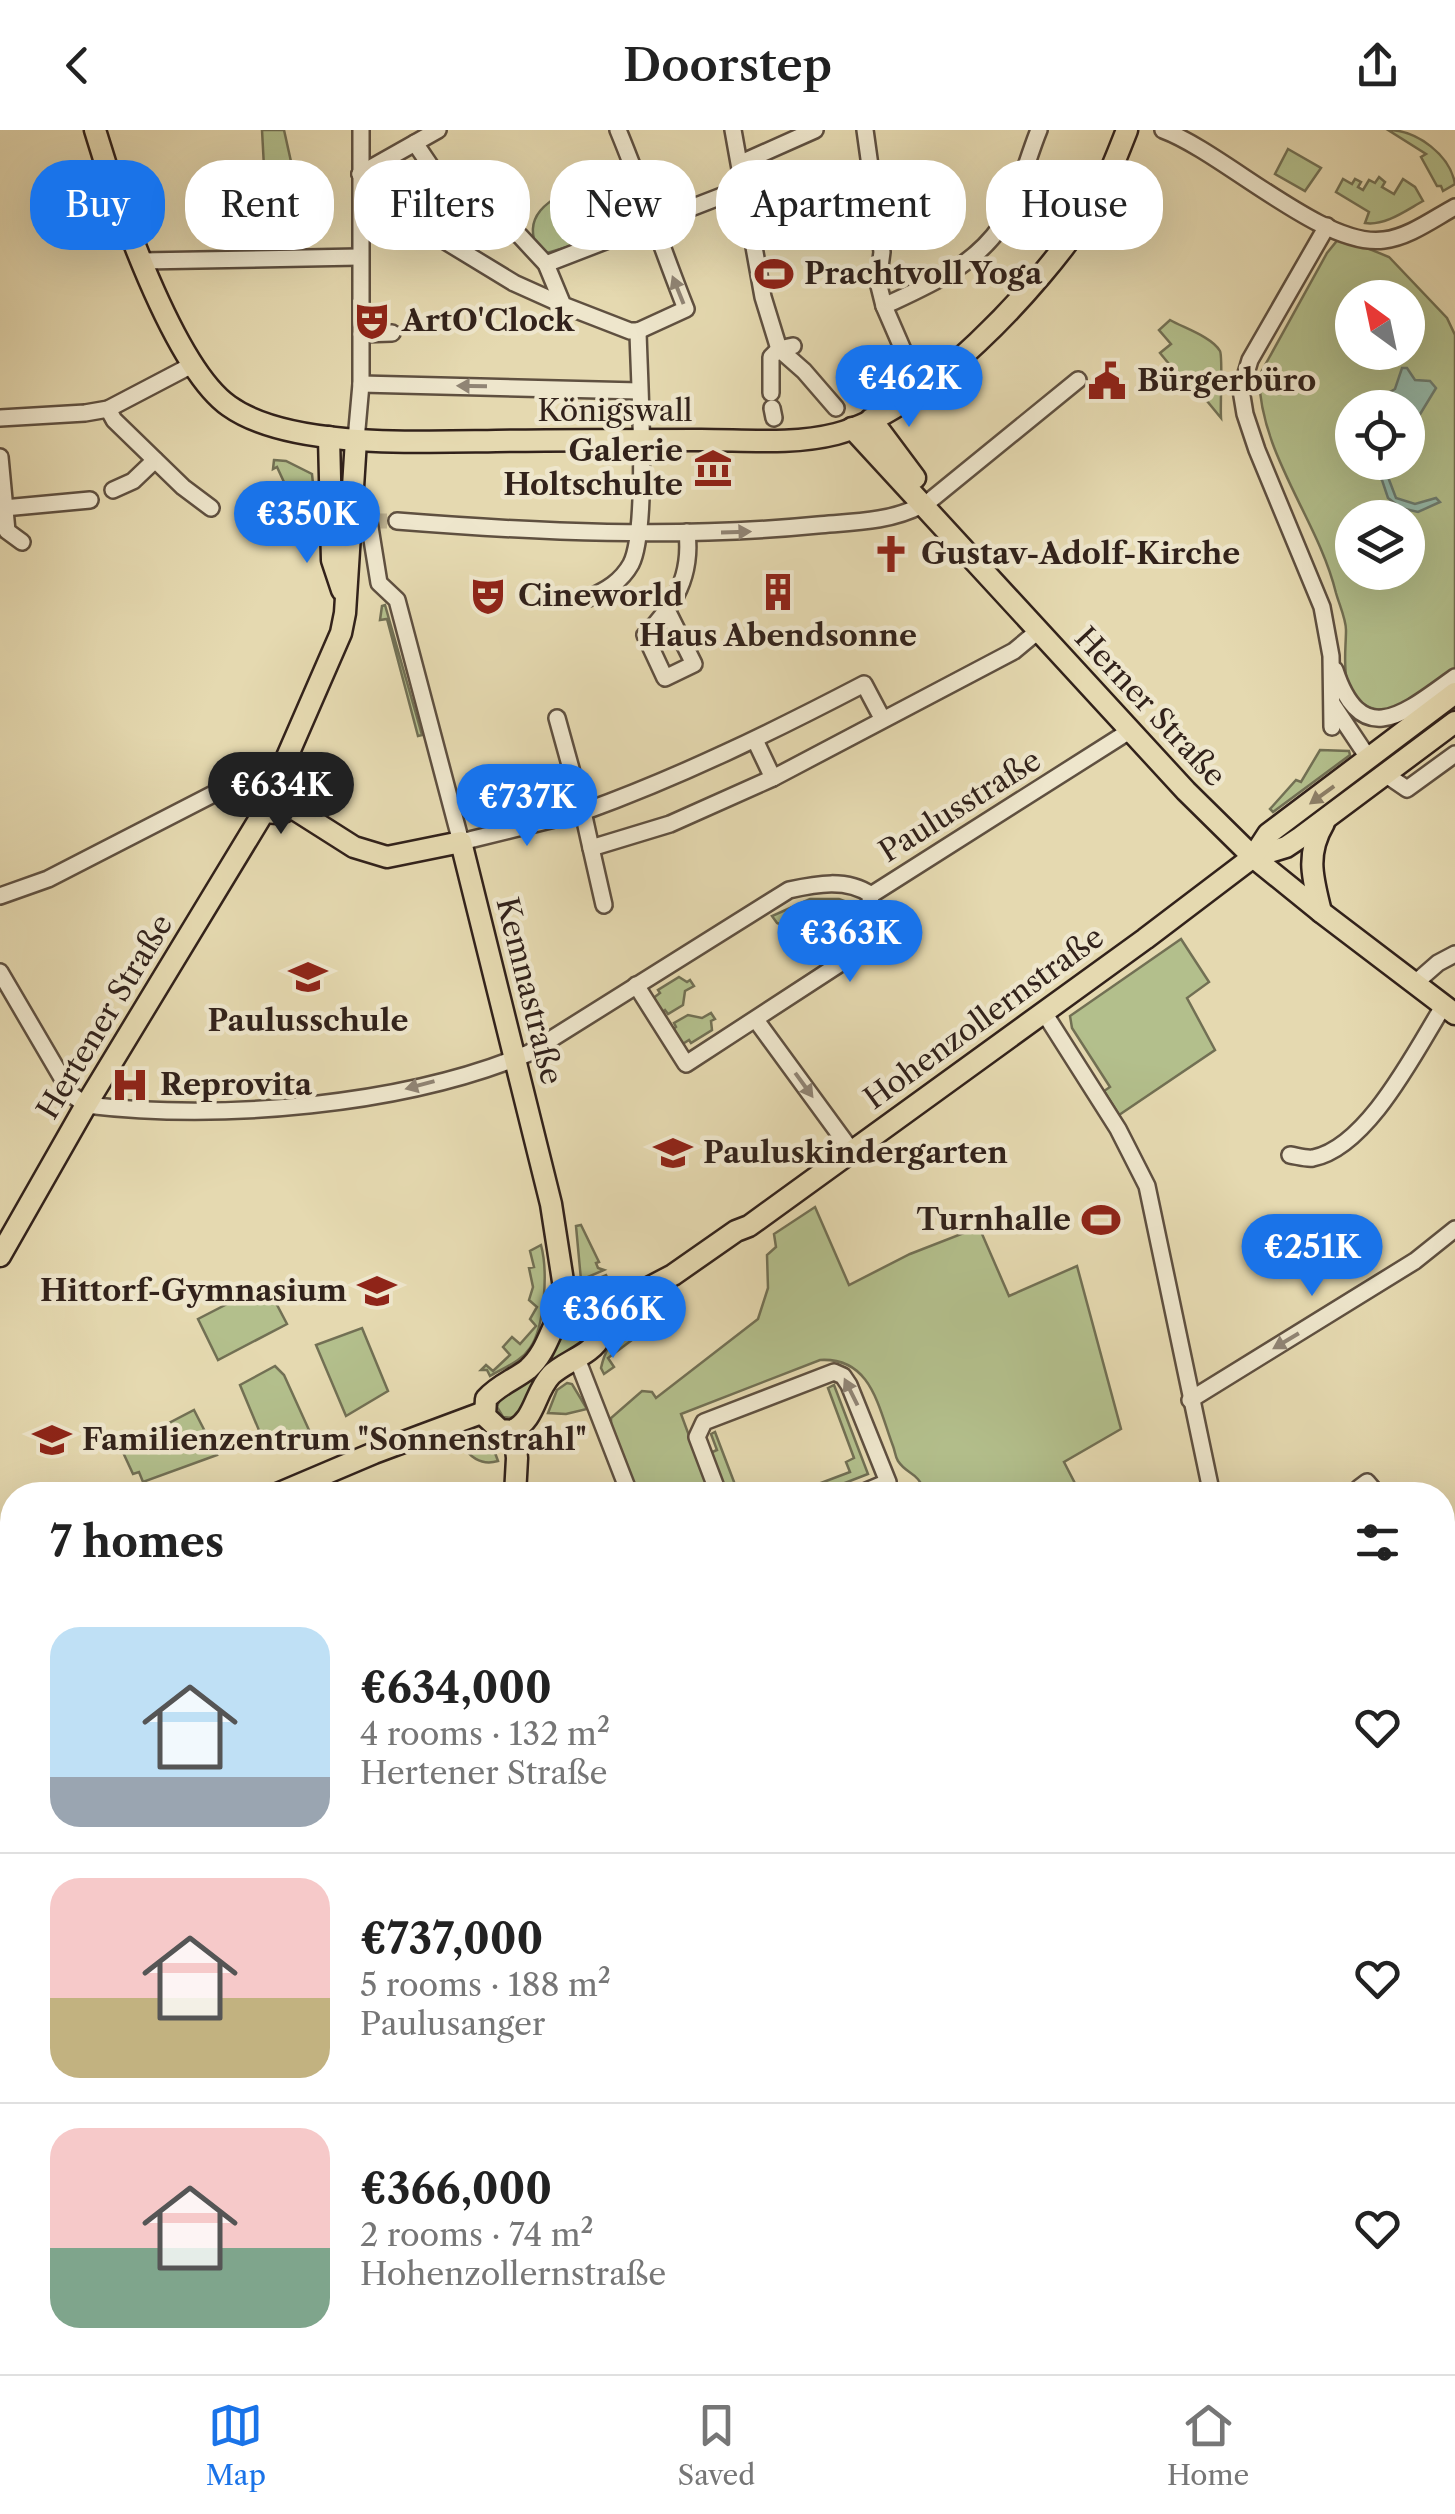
<!DOCTYPE html>
<html lang="en">
<head>
<meta charset="utf-8">
<style>
	body { margin:0; font-family:"Libre Caslon Text",serif; background:#f2f2f2; color:#222; height:100vh; display:flex; flex-direction:column; font-size:38px; white-space:nowrap }
	* { box-sizing:border-box; margin:0 }
	p { font-size:32px; color:#767676 }
	.icon { flex:none; width:55px; height:55px; fill:none; stroke:currentColor; stroke-width:2; stroke-linecap:round; stroke-linejoin:round }
	.map { position:relative; flex:1; overflow:hidden }
	.details { position:absolute; left:0px; top:1352px; width:1455px; height:892px; display:flex; flex-direction:column; background:#fff; border-radius:40px 40px 0 0; box-shadow:0 10px 40px #0002 }
	.details>* { flex:none }
	.hud { position:absolute; left:30px; top:30px; width:1395px; height:90px; display:flex; gap:20px }
	.needle { width:65px; rotate:327deg }
	.fabs { position:absolute; left:1335px; top:150px; display:grid; gap:20px }
	.fabs a { display:grid; place-items:center; width:90px; height:90px; border-radius:50%; background:#fff; box-shadow:0 10px 40px #0002; font-size:50px }
	.price { position:absolute; translate:-50% -85px; padding:0 22px; border-radius:35px; background:#1a73e8; color:#fff; font-size:32px; line-height:65px; filter:drop-shadow(0 2px 5px #0008) }
	.price::after { content:''; position:absolute; left:50%; top:60px; width:30px; height:22px; margin-left:-15px; background:inherit; clip-path:polygon(0 0,100% 0,50% 100%) }
	.price.active { background:#222; color:#fff }
	ul { padding:0; list-style:none }
	li { display:flex; align-items:center; gap:30px; height:250px; padding:0 50px }
	li+li { border-top:2px solid #e0e0e0 }
	li span { display:grid; place-items:center; flex:none; width:280px; height:200px; border-radius:30px; color:#555 }
	li>.icon { margin-inline-start:auto }
	span .icon { width:120px; height:120px; fill:#fffc; stroke-width:1 }
	li b { font-size:42px }
	h2 { display:flex; justify-content:space-between; align-items:center; height:120px; padding:0 50px; font-size:42px }
	.pill { padding:0 35px; border-radius:40px; background:#fff; box-shadow:0 10px 40px #0002; font-size:35px; line-height:90px }
	.pill.active { background:#1a73e8; color:#fff }
	header { display:flex; justify-content:space-between; align-items:center; height:130px; padding:0 50px; background:#fff; font-size:45px; font-weight:600 }
	.tabs { display:flex; justify-content:space-around; align-items:center; height:140px; border-top:2px solid #e0e0e0; background:#fff; font-size:28px; color:#767676 }
	.tabs a { display:grid; justify-items:center; gap:5px }
	.tabs .active { color:#1a73e8 }
	.map>svg:first-child { display:block }
	.green { fill:#b3bf8c; stroke:#727054; stroke-width:2.5; fill-rule:evenodd }
	.water { fill:#96baab; stroke:#6e7d71; stroke-width:2.5 }
	.lines { fill:none; stroke-linecap:round; stroke-linejoin:round }
	.minor-tunnel { stroke:#c1b492; stroke-width:15; stroke-dasharray:15 8; stroke-linecap:butt }
	.minor-casing { stroke:#5f5040; stroke-width:20 }
	.major-casing { stroke:#32221b; stroke-width:25 }
	.minor { stroke:#eee6cc; stroke-width:15 }
	.major { stroke:#e5d9b0; stroke-width:20 }
	.oneway { fill:#908474 }
	.oneway2 { fill:#8c7e66 }
	.labels { text-anchor:middle; stroke-width:9; stroke-linejoin:round; paint-order:stroke }
	.poi-label { font-size:30px; font-weight:bold; fill:#32221b; stroke:#eee6cc; text-anchor:start }
	.street-label { font-size:30px; fill:#32221b; stroke:#eee6cc }
</style>
</head>
<body>
<header><svg class="icon" aria-label="back" viewBox="0 0 24 24"><path d="M15 5l-7 7 7 7"/></svg>Doorstep<svg class="icon" aria-label="share" viewBox="0 0 24 24"><path d="M12 15V3M7 8l5-5 5 5M5 13v7h14v-7"/></svg></header>
<div class="map">
<svg width="1455" height="2244" viewBox="0 0 1455 2244">
	<rect width="100%" height="100%" fill="#e5d9b0"/>
	<filter id="stains"><feTurbulence type="fractalNoise" baseFrequency=".002" numOctaves="4"/><feColorMatrix values="0 0 0 0 .2 0 0 0 0 .09 0 0 0 0 .02 0 0 0 .5 -.17"/></filter>
	<radialGradient id="worn" r=".72"><stop offset=".6" stop-color="#630" stop-opacity="0"/><stop offset="1" stop-color="#630" stop-opacity=".3"/></radialGradient>
	<!-- green -->
	<g class="green">
		<polygon points="262,0 284,0 292,36 264,37"/>
		<path d="M1388 0C1417 0 1450 25 1455 54L1443 61 1441 56H1437L1421 27 1426 24Z"/>
		<polygon points="1288,19 1321,38 1305,61 1275,44"/>
		<path d="M1379 47 1385 52 1382 57 1394 64 1403 49 1415 57 1423 71C1405 81 1385 96 1365 93L1369 82 1336 62 1343 49 1352 54 1355 49 1361 52 1358 57 1363 60 1369 50 1375 53Z"/>
		<path d="M596 50 600 60 559 79 574 115 547 123 534 109C525 74 571 60 596 50Z"/>
		<path d="M1340 107 1389 127 1447 188 1455 205V540C1432 555 1396 591 1367 576 1338 562 1346 526 1346 500 1346 489 1339 474 1336 463 1318 389 1260 325 1259 246L1327 123ZM1352 168H1408V222H1352ZM1352 278H1408V332H1352ZM1352 388H1408V442H1352Z"/>
		<path d="M1170 190C1184 198 1212 207 1220 221 1223 227 1220 275 1221 288L1202 265 1197 268 1160 223 1171 214 1159 200Z"/>
		<polygon points="274,330 286,331 312,344 315,372 308,373 307,391 302,391 277,337 273,339"/>
		<polygon points="385,475 422,605 418,606 387,489 380,490 382,476"/>
		<polygon points="1455,574 1455,582 1284,709 1281,705"/>
		<polygon points="1320,620 1349,621 1350,625 1273,682 1270,679 1296,650 1301,652"/>
		<polygon points="810,769 839,769 855,775 844,807 827,828 814,810 811,796 797,794 785,804 786,797 777,793 772,786"/>
		<polygon points="1181,809 1209,852 1187,868 1215,920 1119,985 1104,961 1110,957 1072,898 1070,886"/>
		<polygon points="679,847 687,852 690,850 694,856 685,861 683,875 668,884 665,880 661,883 652,869 660,863 658,860"/>
		<polygon points="711,883 715,889 711,891 712,900 691,913 689,910 681,915 672,900 676,897 674,893 688,885 702,888"/>
		<path d="M815 1077 849 1155 910 1124 979 1097 1009 1166 1077 1136 1121 1299 1064 1332 1081 1365H1009L1024 1354 1004 1365H927C916 1339 908 1346 898 1331 895 1326 895 1321 893 1316 878 1276 871 1227 820 1230L681 1284 711 1365H635L611 1299V1288L642 1261 652 1262 656 1268 758 1189 768 1158 767 1125 776 1117 774 1104Z"/>
		<polygon points="581,1095 599,1132 596,1133 598,1138 604,1140 581,1150 576,1096"/>
		<path d="M541 1115C548 1141 545 1196 530 1218 520 1233 504 1237 490 1246L487 1240H481L486 1235 493 1241 510 1225 503 1217 512 1207 520 1214 536 1196 530 1189 537 1177 529 1170 533 1157 529 1138 534 1137 530 1121Z"/>
		<polygon points="606,1145 614,1161 608,1166 593,1166 583,1155"/>
		<polygon points="266,1154 287,1194 218,1230 198,1189"/>
		<polygon points="680,1172 636,1207 629,1197"/>
		<polygon points="576,1187 586,1191 589,1198 581,1216 514,1288 503,1287 497,1277 501,1265 568,1191"/>
		<polygon points="362,1198 388,1261 346,1286 316,1215"/>
		<path d="M625 1199 632 1210 608 1228 614 1237 604 1244 601 1238C604 1224 612 1206 625 1199Z"/>
		<polygon points="275,1236 284,1245 309,1300 266,1317 240,1255"/>
		<polygon points="567,1253 572,1254 587,1279 566,1284 548,1283 557,1260"/>
		<polygon points="834,1255 868,1344 814,1365 789,1365 850,1342 846,1332 854,1328 828,1258"/>
		<polygon points="194,1280 217,1325 143,1352 139,1342 133,1344 121,1318"/>
		<polygon points="715,1302 739,1365 726,1365 710,1323 717,1320 711,1304"/>
		<path d="M476 1305 491 1312 498 1331C481 1336 468 1327 461 1311Z"/>
	</g>
	<!-- water -->
	<g class="water">
		<polygon points="1402,238 1407,238 1415,250 1430,251 1436,258 1408,304 1408,278 1379,277 1385,265 1395,259"/>
		<polygon points="1360,333 1390,333 1388,347 1396,368 1415,374 1436,368 1440,372 1418,382 1401,378 1388,368 1382,350"/>
	</g>
	<g class="lines">
		<!-- minor-tunnel -->
		<polyline class="minor-tunnel" points="372,391 397,391"/>
		<!-- minor casing -->
		<g class="minor-casing">
			<g id="minor">
				<path d="M618 0C643 60 662 119 686 179L638 201"/>
				<polyline points="733,0 763,167 779,219 804,241 836,278"/>
				<polyline points="865,0 882,122 878,152 884,176 920,259"/>
				<path d="M1163 0C1223 22 1324 119 1384 110 1409 107 1433 89 1455 77"/>
				<polyline points="415,13 442,53 520,106 546,134 563,175 630,201 638,201"/>
				<polyline points="741,33 815,0"/>
				<polyline points="360,44 379,53 407,86 432,103 514,153 563,175"/>
				<polyline points="360,44 438,0"/>
				<polyline points="1327,96 1250,230 1241,260 1245,284 1257,320 1322,477 1331,526 1332,597"/>
				<polyline points="142,131 359,127"/>
				<polyline points="546,134 745,57"/>
				<path d="M884 176C927 156 973 137 1001 96 1017 71 1027 29 1039 0"/>
				<polyline points="361,204 392,203"/>
				<polyline points="361,254 639,261"/>
				<polyline points="771,263 771,227 779,219 793,216"/>
				<polyline points="772,278 774,288"/>
				<polyline points="108,279 114,290 183,357 211,378"/>
				<polyline points="0,288 85,283 108,279 192,235"/>
				<polyline points="356,310 361,254 361,0"/>
				<polyline points="0,327 7,401 22,412"/>
				<polyline points="113,360 133,351 155,330"/>
				<polyline points="932,369 1078,250"/>
				<polyline points="4,378 90,370"/>
				<polyline points="369,391 379,453 397,470 461,712 583,682 557,588"/>
				<path d="M397 391C536 402 678 409 818 395 853 392 890 392 922 375"/>
				<path d="M589 468C606 460 621 452 631 434 649 399 639 248 638 201"/>
				<path d="M668 482 694 534 665 548 645 505C675 475 692 446 687 402"/>
				<path d="M1335 540C1362 622 1406 582 1455 547"/>
				<polyline points="1333,575 1369,629"/>
				<path d="M882 588 864 554C772 602 680 647 583 682L591 718 670 694 773 648 1014 521 1038 501"/>
				<polyline points="755,610 773,648"/>
				<polyline points="1385,644 1407,659 1455,624"/>
				<polyline points="591,718 604,775"/>
				<polyline points="871,765 1131,600"/>
				<polyline points="0,766 48,749 225,658 254,650"/>
				<path d="M0 842 72 965 86 975C221 991 403 976 529 923L789 760C816 754 847 748 871 765"/>
				<polyline points="1414,854 1438,833 1455,824"/>
				<polyline points="636,855 686,934 841,833 867,791 871,765"/>
				<polyline points="1043,881 1118,999 1147,1056 1212,1365"/>
				<polyline points="756,890 851,1020"/>
				<path d="M1290 1025C1297 1026 1306 1029 1313 1028 1368 1017 1416 920 1444 875"/>
				<polyline points="576,1226 630,1365"/>
				<polyline points="1190,1270 1415,1131 1455,1099"/>
				<polyline points="719,1365 697,1307 704,1292 834,1242 843,1246 849,1255 888,1352 857,1365"/>
				<polyline points="1360,1365 1359,1358 1367,1352 1378,1365"/>
				<polyline points="1442,1490 1453,1506"/>
				<polyline points="0,1757 12,1751"/>
				<polyline points="1442,1815 1455,1835"/>
				<polyline points="1442,1897 1455,1889"/>
				<polyline points="0,1942 12,1934"/>
				<polyline points="1442,2040 1453,2033 1455,2036"/>
				<polyline points="1442,2196 1455,2177"/>
				<polyline points="1442,2220 1455,2229"/>
				<polyline points="1198,2232 1205,2244"/>
				<polyline points="888,2244 907,2232"/>
				<polyline points="1410,2244 1418,2232"/>
			</g>
		</g>
		<!-- major casing -->
		<g class="major-casing">
			<g id="major">
				<path d="M95 0C115 67 173 237 229 276 289 319 424 312 496 311 564 310 633 310 701 310 745 310 793 315 836 304 926 280 1039 158 1089 82 1105 57 1116 28 1127 0"/>
				<polyline points="871,289 915,348"/>
				<polyline points="852,298 1186,661 1253,727 1321,782 1455,884"/>
				<polyline points="329,307 332,430 342,460"/>
				<circle cx="276" cy="659" r="24"/>
				<polyline points="283,636 341,503 345,483 356,310"/>
				<polyline points="291,677 354,717 387,727 461,712 551,1074 567,1177"/>
				<polyline points="1253,727 1286,717 1301,707 1455,592"/>
				<path d="M1321 782C1313 749 1305 725 1324 693"/>
				<polyline points="0,1126 86,975 265,680"/>
				<path d="M584 1175C595 1181 606 1193 600 1207 593 1224 564 1232 551 1245 534 1263 536 1289 512 1301L500 1300 485 1286 486 1269C498 1255 514 1250 528 1239 546 1223 550 1201 562 1180L567 1177Z"/>
				<polyline points="597,1185 673,1145 736,1101 749,1096 1145,809 1253,727 1268,704 1455,563"/>
				<polyline points="514,1300 517,1328 515,1365"/>
				<polyline points="275,1365 374,1323 484,1282"/>
				<polyline points="0,1483 12,1477"/>
				<polyline points="522,2232 524,2244"/>
			</g>
		</g>
		<!-- minor -->
		<use href="#minor" class="minor"/>
		<!-- major -->
		<use href="#major" class="major"/>
	</g>
	<!-- one-way arrows -->
	<defs><path id="oneway-solid" d="M-6-.8H1V-3.2L6.5 0L1 3.2V.8H-6Z" transform="scale(2.5)"/></defs>
	<g class="oneway">
		<use href="#oneway-solid" transform="translate(678 160) rotate(-112)"/>
		<use href="#oneway-solid" transform="translate(472 256) rotate(-179)"/>
		<use href="#oneway-solid" transform="translate(736 402) rotate(-2)"/>
		<use href="#oneway-solid" transform="translate(420 955) rotate(165)"/>
		<use href="#oneway-solid" transform="translate(804 955) rotate(54)"/>
		<use href="#oneway-solid" transform="translate(1286 1211) rotate(149)"/>
		<use href="#oneway-solid" transform="translate(851 1262) rotate(-116)"/>
	</g>
	<use class="oneway2" href="#oneway-solid" transform="translate(1322 665) rotate(144)"/>
	<!-- icons -->
	<defs>
		<g id="stadium-bare" transform="scale(3)"><path d="M0-5a6.5 5 0 1 0 0 10a6.5 5 0 1 0 0-10ZM-3.5-1.8h7v3.6h-7Z" fill="#8f2418" stroke="#eee6cc" stroke-width="2.5" paint-order="stroke"/></g>
		<g id="theatre-bare" transform="scale(3)"><path d="M-5-5.5Q0-4 5-5.5V0Q5 5 0 6Q-5 5-5 0ZM-3.3-2.5H-1v1.5H-3.3ZM1-2.5H3.3v1.5H1ZM-2.8 1Q0 5.5 2.8 1Z" fill="#8f2418" stroke="#eee6cc" stroke-width="2.5" paint-order="stroke"/></g>
		<g id="civic-bare" transform="scale(3)"><path d="M-.6-6.5H3V-4.5H.6V-3L4-1V1h2V6H-6V1h2V-1L-.6-3ZM-1.2 2.5V6h2.4V2.5Z" fill="#8f2418" stroke="#eee6cc" stroke-width="2.5" paint-order="stroke"/></g>
		<g id="museum-bare" transform="scale(3)"><path d="M0-6L6-3V-2H-6V-3ZM-5-1h2V3h-2ZM-1-1h2V3h-2ZM3-1h2V3H3ZM-6 4H6V6H-6Z" fill="#8f2418" stroke="#eee6cc" stroke-width="2.5" paint-order="stroke"/></g>
		<g id="church-bare" transform="scale(3)"><path d="M-1.2-6h2.4v3.5h3.3v2.4h-3.3V6h-2.4V-.1h-3.3v-2.4h3.3Z" fill="#8f2418" stroke="#eee6cc" stroke-width="2.5" paint-order="stroke"/></g>
		<g id="building-bare" transform="scale(3)"><path d="M-4-6H4V6H1V3H-1V6H-4ZM-2.5-4.3h1.7v1.8h-1.7ZM.8-4.3h1.7v1.8H.8ZM-2.5-1h1.7V.8h-1.7ZM.8-1h1.7V.8H.8Z" fill="#8f2418" stroke="#eee6cc" stroke-width="2.5" paint-order="stroke"/></g>
		<g id="school-bare" transform="scale(3)"><path d="M0-5L7-2L0 1L-7-2ZM-4 1L0 2.5L4 1V4Q0 6-4 4Z" fill="#8f2418" stroke="#eee6cc" stroke-width="2.5" paint-order="stroke"/></g>
		<g id="hospital-bare" transform="scale(3)"><path d="M-5-5h3v3.5h4V-5h3V5h-3V1.5h-4V5h-3Z" fill="#8f2418" stroke="#eee6cc" stroke-width="2.5" paint-order="stroke"/></g>
	</defs>
	<g fill-rule="evenodd">
		<use href="#stadium-bare" x="774" y="144"/>
		<use href="#theatre-bare" x="372" y="191"/>
		<use href="#civic-bare" x="1107" y="251"/>
		<use href="#museum-bare" x="713" y="338"/>
		<use href="#church-bare" x="891" y="424"/>
		<use href="#building-bare" x="778" y="462"/>
		<use href="#theatre-bare" x="488" y="466"/>
		<use href="#school-bare" x="308" y="847"/>
		<use href="#hospital-bare" x="130" y="955"/>
		<use href="#school-bare" x="673" y="1023"/>
		<use href="#stadium-bare" x="1101" y="1090"/>
		<use href="#school-bare" x="377" y="1161"/>
		<use href="#school-bare" x="52" y="1310"/>
	</g>
	<g class="labels">
		<!-- poi labels -->
		<g class="poi-label">
			<text x="804" y="154">Prachtvoll Yoga</text>
			<text x="402" y="201">ArtO'Clock</text>
			<text x="1137" y="261">Bürgerbüro</text>
			<text x="683" y="331" text-anchor="end">Galerie<tspan x="683" dy="34">Holtschulte</tspan></text>
			<text x="921" y="434">Gustav-Adolf-Kirche</text>
			<text x="518" y="476">Cineworld</text>
			<text x="778" y="516" text-anchor="middle">Haus Abendsonne</text>
			<text x="308" y="901" text-anchor="middle">Paulusschule</text>
			<text x="160" y="965">Reprovita</text>
			<text x="703" y="1033">Pauluskindergarten</text>
			<text x="1071" y="1100" text-anchor="end">Turnhalle</text>
			<text x="347" y="1171" text-anchor="end">Hittorf-Gymnasium</text>
			<text x="82" y="1320">Familienzentrum "Sonnenstrahl"</text>
		</g>
		<!-- street labels -->
		<g class="street-label">
			<text x="615" y="291">Königswall</text>
			<text transform="translate(1150 577) rotate(47)" y="10">Herner Straße</text>
			<text transform="translate(960 676) rotate(-32)" y="10">Paulusstraße</text>
			<text transform="translate(529 861) rotate(76)" y="10">Kemnastraße</text>
			<text transform="translate(105 887) rotate(-59)" y="10">Hertener Straße</text>
			<text transform="translate(984 888) rotate(-36)" y="10">Hohenzollernstraße</text>
		</g>
	</g>
	<rect width="100%" height="100%" filter="url(#stains)"/>
	<rect width="100%" height="100%" fill="url(#worn)"/>
</svg>
<div class="fabs">
<a><svg class="needle" viewBox="-14 -14 28 28"><path d="M0-13l5 13h-10z" fill="#e53935"/><path d="M0 13l5-13h-10z" fill="#767676"/></svg></a>
<a><svg class="icon" aria-label="locate" viewBox="0 0 24 24"><circle cx="12" cy="12" r="6"/><path d="M12 2v4M12 18v4M2 12h4M18 12h4"/></svg></a>
<a><svg class="icon" aria-label="layers" viewBox="0 0 24 24"><path d="M12 4l9 5-9 5-9-5zM3 14l9 5 9-5"/></svg></a>
</div>
<b class="price" style="left:909px;top:300px">€462K</b>
<b class="price" style="left:307px;top:436px">€350K</b>
<b class="price active" style="left:281px;top:707px">€634K</b>
<b class="price" style="left:527px;top:719px">€737K</b>
<b class="price" style="left:850px;top:855px">€363K</b>
<b class="price" style="left:1312px;top:1169px">€251K</b>
<b class="price" style="left:613px;top:1231px">€366K</b>
<div class="hud">
<a class="pill active">Buy</a>
<a class="pill">Rent</a>
<a class="pill">Filters</a>
<a class="pill">New</a>
<a class="pill">Apartment</a>
<a class="pill">House</a>
</div>
<section class="details">
<h2>7 homes<svg class="icon" aria-label="filters" viewBox="0 0 24 24"><path d="M4 7h16M4 17h16"/><circle cx="9" cy="7" r="2"/><circle cx="15" cy="17" r="2"/></svg></h2>
<ul>
<li><span style="background:linear-gradient(#bfe0f5 75%,#9aa5b1 0)"><svg class="icon" aria-label="home" viewBox="0 0 24 24"><path d="M3 11l9-7 9 7M6 9v11h12V9"/></svg></span><div><b>€634,000</b><p>4 rooms · 132 m²</p><p>Hertener Straße</p></div><svg class="icon" aria-label="heart" viewBox="0 0 24 24"><path d="M12 20l-8-8c-3-5 5-10 8-4 3-6 11-1 8 4z"/></svg></li>
<li><span style="background:linear-gradient(#f6c9c9 60%,#c2b280 0)"><svg class="icon" aria-label="home" viewBox="0 0 24 24"><path d="M3 11l9-7 9 7M6 9v11h12V9"/></svg></span><div><b>€737,000</b><p>5 rooms · 188 m²</p><p>Paulusanger</p></div><svg class="icon" aria-label="heart" viewBox="0 0 24 24"><path d="M12 20l-8-8c-3-5 5-10 8-4 3-6 11-1 8 4z"/></svg></li>
<li><span style="background:linear-gradient(#f6c9c9 60%,#7fa58c 0)"><svg class="icon" aria-label="home" viewBox="0 0 24 24"><path d="M3 11l9-7 9 7M6 9v11h12V9"/></svg></span><div><b>€366,000</b><p>2 rooms · 74 m²</p><p>Hohenzollernstraße</p></div><svg class="icon" aria-label="heart" viewBox="0 0 24 24"><path d="M12 20l-8-8c-3-5 5-10 8-4 3-6 11-1 8 4z"/></svg></li>
</ul>
</section>
</div>
<nav class="tabs">
<a class="active"><svg class="icon" aria-label="map" viewBox="0 0 24 24"><path d="M3 6l6-2 6 2 6-2v14l-6 2-6-2-6 2zM9 4v14M15 6v14"/></svg>Map</a>
<a><svg class="icon" aria-label="saved" viewBox="0 0 24 24"><path d="M7 4h10v16l-5-4-5 4z"/></svg>Saved</a>
<a><svg class="icon" aria-label="home" viewBox="0 0 24 24"><path d="M3 11l9-7 9 7M6 9v11h12V9"/></svg>Home</a>
</nav>
</body>
</html>
